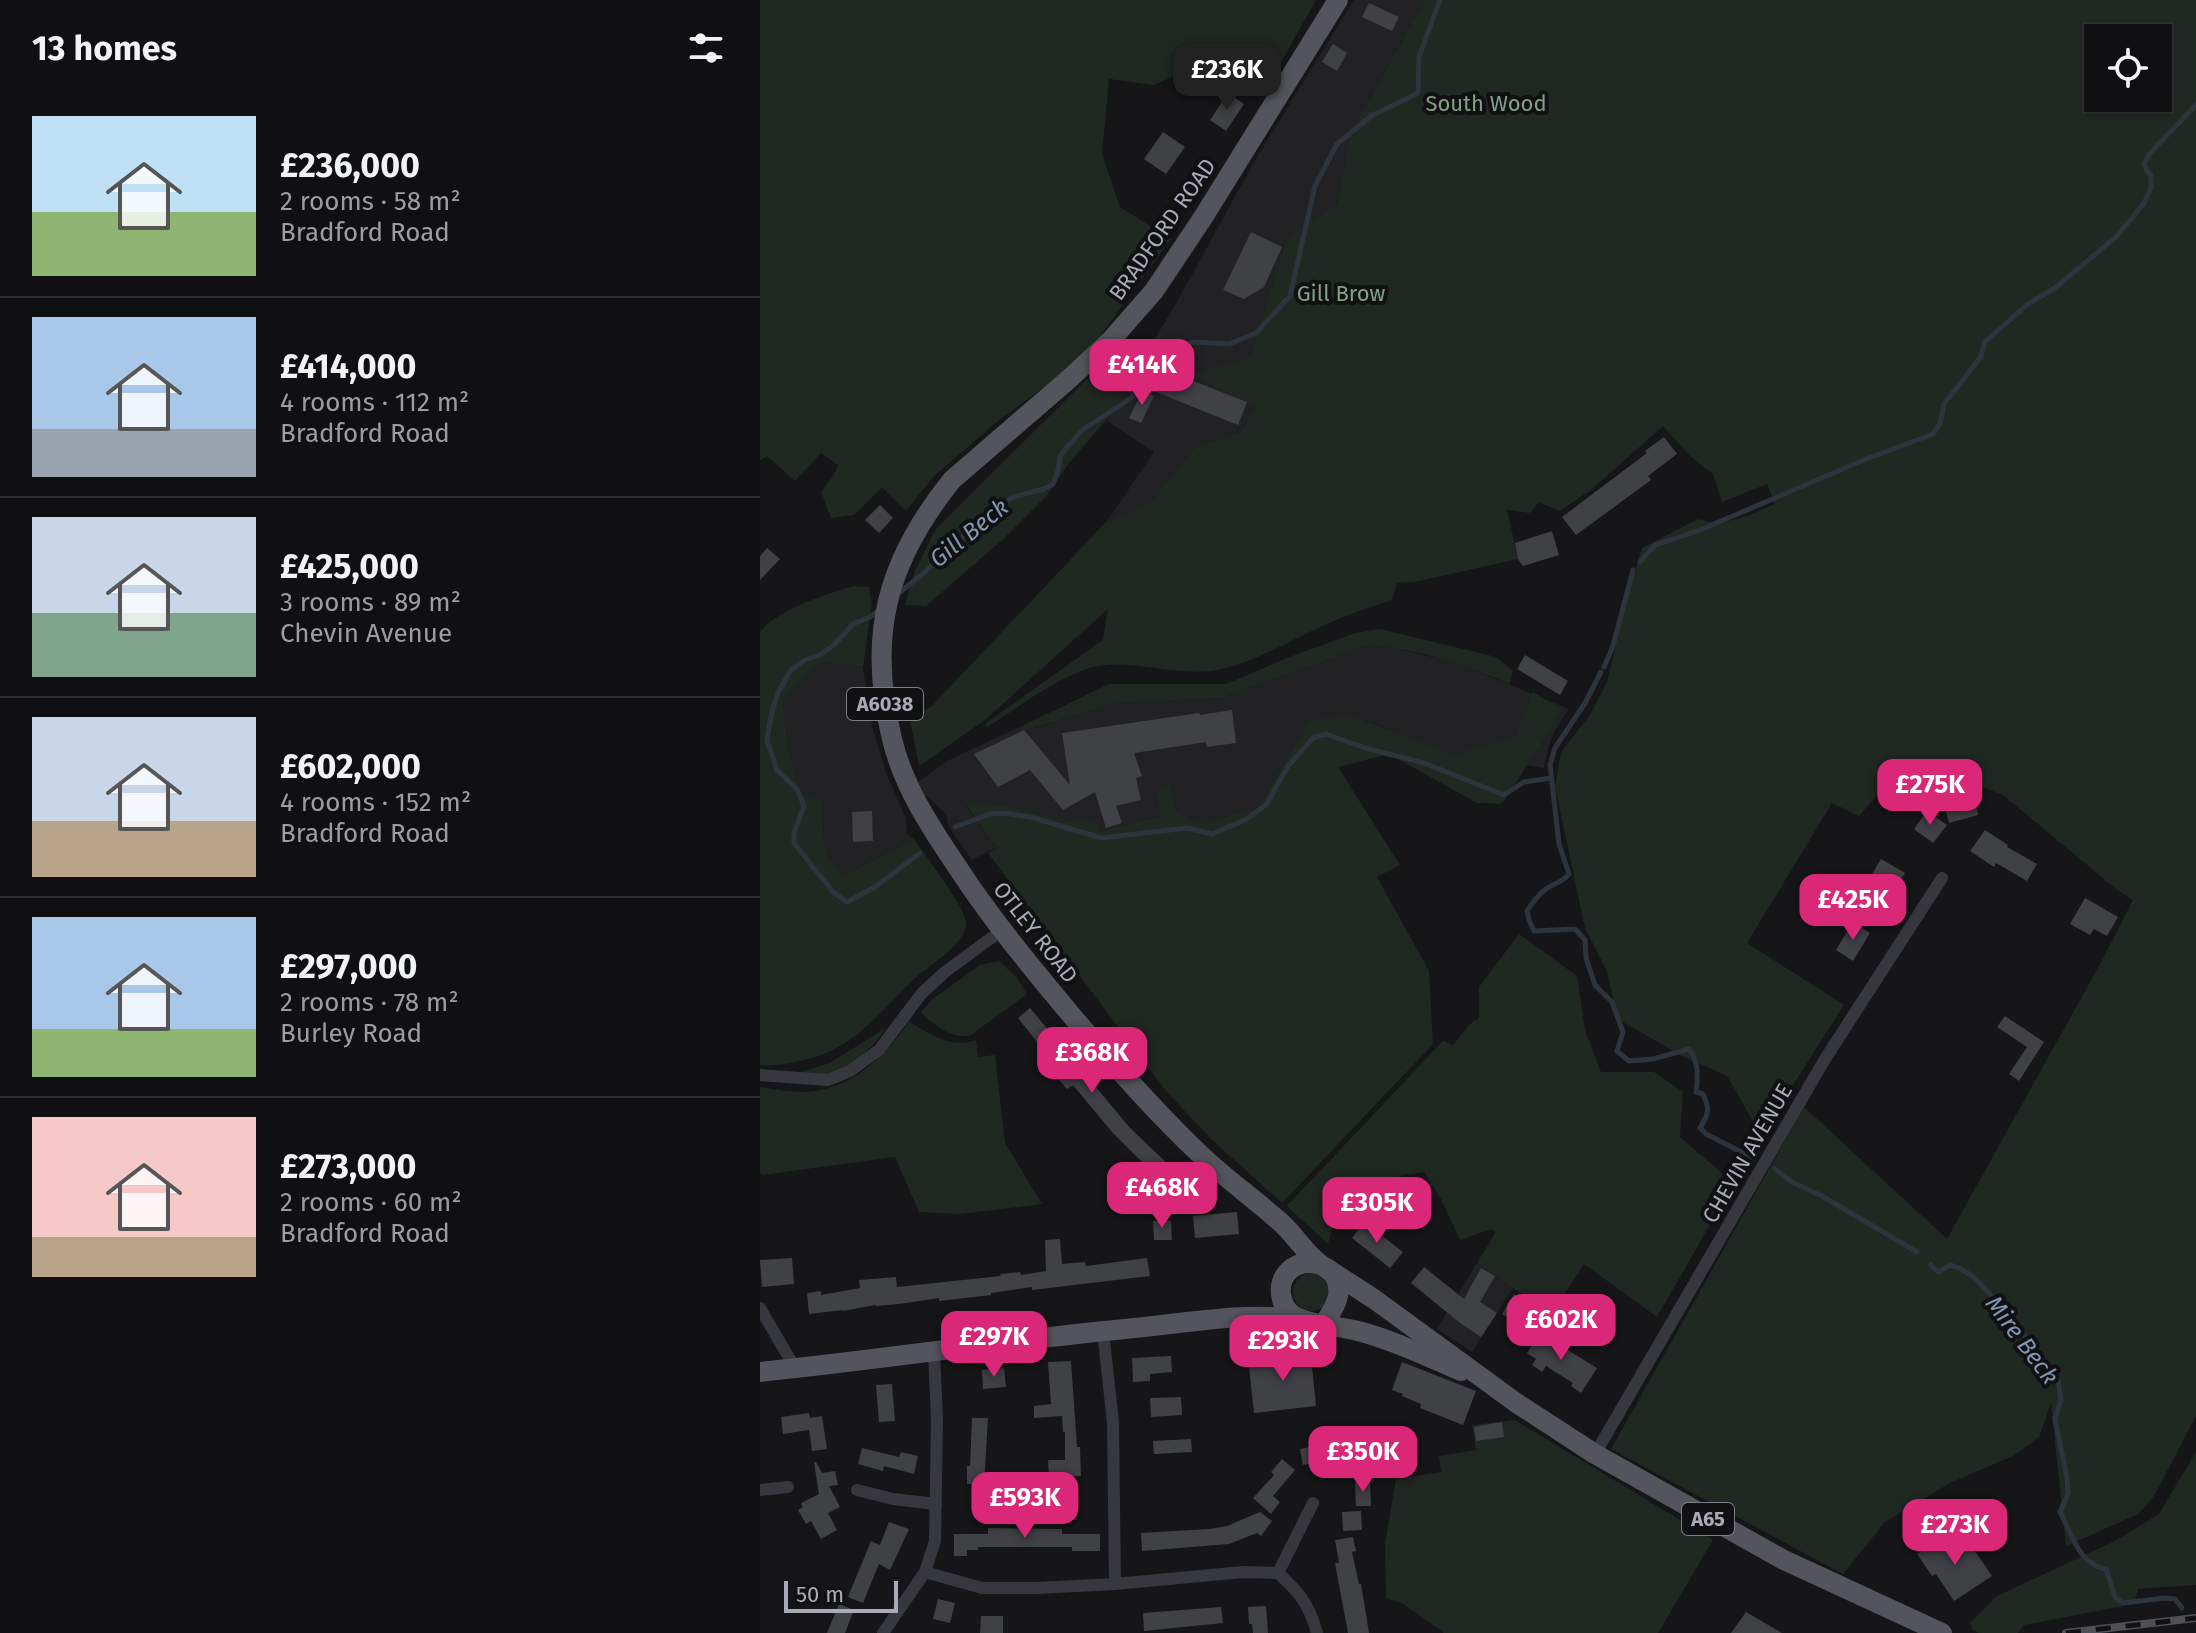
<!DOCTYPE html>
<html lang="en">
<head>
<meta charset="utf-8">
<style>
	body { margin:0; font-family:"Fira Sans",sans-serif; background:#1e1e20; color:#f1f3f6; height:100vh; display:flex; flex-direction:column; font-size:30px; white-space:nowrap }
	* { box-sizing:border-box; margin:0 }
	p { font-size:26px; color:#9c9d9f }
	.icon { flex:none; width:44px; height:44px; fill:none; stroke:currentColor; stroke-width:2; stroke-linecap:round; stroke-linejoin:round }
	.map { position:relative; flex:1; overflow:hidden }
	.sheet { display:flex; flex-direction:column; background:#101012; width:760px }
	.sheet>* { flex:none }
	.fabs { position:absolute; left:1324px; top:24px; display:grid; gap:16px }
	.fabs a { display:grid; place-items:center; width:88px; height:88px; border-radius:0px; background:#101012; box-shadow:0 2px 6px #0004,0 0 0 2px #303032; font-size:40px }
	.scale { position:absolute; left:24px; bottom:20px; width:114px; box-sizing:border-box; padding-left:8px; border:4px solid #a9acb7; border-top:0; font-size:22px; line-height:28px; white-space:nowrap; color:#a9acb7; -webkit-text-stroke:6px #111113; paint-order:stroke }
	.price { position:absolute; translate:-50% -68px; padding:0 18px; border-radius:16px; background:#db2777; color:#fff; font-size:26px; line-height:52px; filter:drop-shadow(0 2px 4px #0008) }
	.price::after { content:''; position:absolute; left:50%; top:48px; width:24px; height:18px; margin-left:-12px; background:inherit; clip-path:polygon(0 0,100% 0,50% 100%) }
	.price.active { background:#222; color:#fff }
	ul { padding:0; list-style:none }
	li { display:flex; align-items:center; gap:24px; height:200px; padding:0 32px }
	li+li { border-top:2px solid #303032 }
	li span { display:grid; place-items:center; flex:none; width:224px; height:160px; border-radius:0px; color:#555 }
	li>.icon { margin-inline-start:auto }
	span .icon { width:96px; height:96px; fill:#fffc; stroke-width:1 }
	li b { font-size:34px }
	h2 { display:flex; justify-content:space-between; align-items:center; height:96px; padding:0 32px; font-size:34px }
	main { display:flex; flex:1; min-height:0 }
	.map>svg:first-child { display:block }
	.built { fill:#222225 }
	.green { fill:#202822; fill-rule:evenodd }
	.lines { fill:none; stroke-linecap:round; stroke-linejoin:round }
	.stream { stroke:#2d343c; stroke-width:5 }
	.building { fill:#404145 }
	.minor { stroke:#37383d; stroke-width:12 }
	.primary { stroke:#54555c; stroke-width:20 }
	.rail-casing { stroke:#4e5056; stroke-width:8 }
	.rail { stroke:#111113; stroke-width:5; stroke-dasharray:15; stroke-linecap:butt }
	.labels { text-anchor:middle; stroke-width:8; stroke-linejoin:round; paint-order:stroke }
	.shield { fill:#111113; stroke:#7b7e86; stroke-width:2 }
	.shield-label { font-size:20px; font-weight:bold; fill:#a9acb7 }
	.park-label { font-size:22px; fill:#81a285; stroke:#111113 }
	.street-label { font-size:22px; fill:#a9acb7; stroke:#111113 }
	.water-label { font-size:24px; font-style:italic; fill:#8197b1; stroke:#111113 }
</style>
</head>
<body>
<main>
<section class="sheet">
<h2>13 homes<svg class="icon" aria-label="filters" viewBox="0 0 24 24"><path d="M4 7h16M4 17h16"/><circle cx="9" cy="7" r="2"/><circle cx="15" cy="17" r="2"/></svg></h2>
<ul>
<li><span style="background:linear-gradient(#bfe0f5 60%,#8fb573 0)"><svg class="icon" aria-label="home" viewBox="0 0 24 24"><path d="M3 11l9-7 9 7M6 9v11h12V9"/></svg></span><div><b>£236,000</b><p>2 rooms · 58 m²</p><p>Bradford Road</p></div></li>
<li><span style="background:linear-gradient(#a9c7e8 70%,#9aa5b1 0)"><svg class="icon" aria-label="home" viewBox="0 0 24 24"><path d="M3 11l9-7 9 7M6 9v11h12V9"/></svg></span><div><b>£414,000</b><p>4 rooms · 112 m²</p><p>Bradford Road</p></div></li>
<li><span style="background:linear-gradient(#c9d6e8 60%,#7fa58c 0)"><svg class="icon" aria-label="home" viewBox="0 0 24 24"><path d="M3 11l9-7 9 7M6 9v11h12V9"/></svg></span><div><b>£425,000</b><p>3 rooms · 89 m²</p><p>Chevin Avenue</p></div></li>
<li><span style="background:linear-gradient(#c9d6e8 65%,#b9a48a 0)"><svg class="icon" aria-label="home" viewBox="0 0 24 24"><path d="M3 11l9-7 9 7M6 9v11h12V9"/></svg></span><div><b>£602,000</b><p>4 rooms · 152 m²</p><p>Bradford Road</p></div></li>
<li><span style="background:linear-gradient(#a9c7e8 70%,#8fb573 0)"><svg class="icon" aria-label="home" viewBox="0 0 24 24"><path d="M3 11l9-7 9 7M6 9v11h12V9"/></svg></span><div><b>£297,000</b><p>2 rooms · 78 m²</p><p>Burley Road</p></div></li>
<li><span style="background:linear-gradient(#f6c9c9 75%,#b9a48a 0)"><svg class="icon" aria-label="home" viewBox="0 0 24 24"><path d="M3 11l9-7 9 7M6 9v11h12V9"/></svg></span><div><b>£273,000</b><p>2 rooms · 60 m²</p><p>Bradford Road</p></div></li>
</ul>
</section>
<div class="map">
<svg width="1436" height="1633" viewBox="0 0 1436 1633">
	<rect width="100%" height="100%" fill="#161618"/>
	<!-- built -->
	<g class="built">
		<polygon points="594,0 665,0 591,131 577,204 527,239 490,357 496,406 480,432 435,447 391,504 347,521 394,452 346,420 418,300 494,162"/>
		<polygon points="609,645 631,647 697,663 809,709 794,732 788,748 784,768 752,762 717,770 621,726 596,717 549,721 497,808 442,823 417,812 410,787 401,816 338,831 333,821 307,821 242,805 205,804 236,848 212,860 188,826 186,814 163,793 158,782 189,760 262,726 267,730 357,703 461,698"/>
		<polygon points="59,662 103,667 112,726 126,773 146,818 147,835 154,839 85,874 70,860 64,840 62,802 41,792 28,749 23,700"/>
		<polygon points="717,1263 753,1288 712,1352 677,1329"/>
	</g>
	<!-- green -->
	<g class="green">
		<polygon points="0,0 556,0 510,82 499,81 461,55 394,85 349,79 342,154 360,207 411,239 324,358 239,420 173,477 146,511 122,487 94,515 71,518 61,492 74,475 78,465 61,453 35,481 7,456 0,460"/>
		<path d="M665 0H1436V1416L1394 1496 1378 1514 1306 1546 1291 1403 1279 1437 1255 1455 1190 1483 1125 1522 1083 1574 851 1449 1044 1107 1187 1239 1339 966 1373 900 1356 889 1243 795 1197 777 1132 778 1099 816 1072 803 987 943 1084 1005 1001 1135 967 1076 920 1055 858 1019 847 971 825 928 795 787 801 752 830 715 847 682 868 594 882 548 938 519 957 524 988 516 1015 504 1007 484 962 502 953 474 930 456 903 426 832 489 800 511 779 502 770 513 747 510 758 559 659 581 637 583 632 600C611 607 589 614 569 623 534 638 500 660 462 669 423 678 384 662 346 665 310 667 258 708 227 727L226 723 343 640 348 609 225 720 159 766 149 715 170 708 347 521 391 503 435 447 480 432 496 406 431 375 490 357 527 238 577 204 591 131ZM1338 38H1398V98H1338Z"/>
		<polygon points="351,355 379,368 346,420 309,463 288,494 242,540 166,606 145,605 154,573 175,530"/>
		<path d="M93 586 109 587 112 604 103 667 59 662 23 700 28 749 41 792 62 801 64 840 70 860 85 874 154 839C165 855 204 906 206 922 208 943 168 966 154 979 127 1005 106 1033 71 1051 54 1059 18 1067 0 1065V632C16 610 67 594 93 586Z"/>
		<path d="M620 629 736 657 753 671 750 684C704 665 659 649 609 645L461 698 357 703 266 730 262 726 349 684H466L527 658 595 633Z"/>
		<polygon points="773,692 802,710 742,804 717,803 629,754 578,767 640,865 617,877 669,971 673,1044 522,1203 451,1139 406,1091 228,853 241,846 236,848 205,803 242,805 307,821 334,821 339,831 401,816 396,790 410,786 417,812 442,823 497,808 549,721 574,717 596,717 694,755 756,736"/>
		<polygon points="759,934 817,976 825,1030 841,1072 894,1072 923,1092 920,1137 974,1183 897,1317 824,1264 793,1312 753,1288 717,1263 736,1232 731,1229 700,1240 682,1201 664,1172 643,1175 578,1207 568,1244 527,1206 683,1041 693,1045 710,1024 719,1018 719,987"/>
		<path d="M239 961 256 977 267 994 211 1035C191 1040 174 1025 161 1012L174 998 220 965Z"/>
		<path d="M149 1021C169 1034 191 1049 216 1040L218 1057 235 1055 245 1143 282 1204 200 1214 159 1212 135 1157 2 1175 0 1172V1087C18 1090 38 1094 56 1091 96 1085 128 1053 149 1021Z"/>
		<path d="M127 1027C113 1046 93 1069 69 1074 57 1077 43 1075 31 1075L70 1063Z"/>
		<circle cx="552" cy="1292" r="19"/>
		<polygon points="755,1420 953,1540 898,1633 684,1633 642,1603 626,1598 625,1544 636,1479 681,1472 679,1456 716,1450 712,1425"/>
		<polygon points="1436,1452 1436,1585 1378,1589 1374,1604 1264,1625 1258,1633 1219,1633 1213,1630 1210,1623 1237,1596 1355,1541 1399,1514"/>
	</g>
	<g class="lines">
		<!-- stream -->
		<g class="stream">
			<polyline points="880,562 895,545 940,530 1106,459 1173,434 1180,424 1184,404 1220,358 1225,342 1268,304 1295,288 1357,236 1384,203 1391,188 1391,175 1387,171 1384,164 1390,153 1436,105"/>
			<polyline points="139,593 165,572 226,515 253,497 284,489 293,484 298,470 300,456 321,431 371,398 400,359 432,342 469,344 496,333 530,296 555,186 577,144 611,116 658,93 659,57 680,0"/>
			<polyline points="119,610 110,617 93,624 74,645 60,655 45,660 31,670 18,693 12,711 7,740 17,770 37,789 44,806 34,833 34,843 73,892 87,902 115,887 160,853"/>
			<polyline points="844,667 853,646 873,570"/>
			<path d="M841 672 825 703 795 748 790 765 799 844 809 874C802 883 794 883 786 889 778 895 772 903 767 911L769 920 774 931 815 929 825 940 826 958 835 985 852 1002 863 1032 857 1051 869 1061 893 1059 929 1049C939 1063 938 1076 936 1092L943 1094C950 1110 949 1113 940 1128L946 1134 993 1158"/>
			<polyline points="195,827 230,814 245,813 274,818 341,838 427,828 452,834 485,820 506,805 528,766 553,738 566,734 605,748 664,763 744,795 764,782 791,778"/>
			<polyline points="1015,1169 1032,1182 1062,1196 1157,1252"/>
			<path d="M1171 1265 1178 1272 1191 1265 1201 1269 1214 1277 1247 1313 1298 1379 1301 1400 1295 1419 1307 1478 1308 1494 1300 1512C1312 1534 1319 1565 1346 1569L1355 1597 1363 1603 1405 1598 1415 1599 1422 1608"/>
		</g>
	</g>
	<!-- building -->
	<g class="building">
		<polygon points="609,3 639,17 632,31 602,17"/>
		<polygon points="573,44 587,53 577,71 562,62"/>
		<polygon points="468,93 484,104 466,131 450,120"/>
		<polygon points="403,132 425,147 406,174 384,159"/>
		<polygon points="491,232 522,247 504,287 484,299 463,290"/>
		<polygon points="400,368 487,402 478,425 391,390"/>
		<polygon points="382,391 394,396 381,423 369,418"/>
		<polygon points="904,437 917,454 888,476 891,480 816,535 802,517 887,453 885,451"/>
		<polygon points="120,505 133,518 119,533 105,520"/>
		<polygon points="792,531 799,555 763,566 758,559 755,543"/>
		<polygon points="7,548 20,559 0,580 0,556"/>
		<polygon points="765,655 808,681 800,695 757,669"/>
		<polygon points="472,710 476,743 447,747 446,742 374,753 382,776 376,778 381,800 356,806 362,823 346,828 335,792 303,810 270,770 238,787 214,754 264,730 310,785 302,733 439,713 440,715"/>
		<polygon points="1215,800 1218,815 1189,823 1185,807"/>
		<polygon points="112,811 113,841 93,842 92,812"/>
		<polygon points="1167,811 1187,825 1173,843 1154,829"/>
		<polygon points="1225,830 1248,845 1247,847 1277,864 1267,881 1236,863 1234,867 1210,851"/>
		<polygon points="1121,859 1145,873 1131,898 1106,884"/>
		<polygon points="1325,898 1358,917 1347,936 1334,929 1330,935 1310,924"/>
		<polygon points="1093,922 1110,933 1093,961 1076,950"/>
		<polygon points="270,1008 370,1128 412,1168 401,1181 352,1132 313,1085 307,1089 292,1071 297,1067 258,1018"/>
		<polygon points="1245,1016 1284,1042 1259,1081 1249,1074 1267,1047 1237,1027"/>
		<polygon points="477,1212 479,1234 435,1238 433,1216"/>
		<polygon points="393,1221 411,1221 412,1240 394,1240"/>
		<polygon points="604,1222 643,1252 630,1268 592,1238"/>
		<polygon points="300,1239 302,1264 325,1262 326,1266 387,1258 390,1276 272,1290 272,1287 231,1293 231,1295 179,1301 179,1298 139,1304 116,1306 115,1305 83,1311 83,1310 49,1314 47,1293 61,1291 61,1295 100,1288 99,1280 136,1277 137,1287 241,1276 240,1274 260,1272 261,1275 286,1271 285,1240"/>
		<polygon points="32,1258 34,1284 2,1287 0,1260"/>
		<polygon points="664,1267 704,1299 721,1268 735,1276 720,1302 737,1313 721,1337 700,1323 651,1283"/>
		<polygon points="754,1294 768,1302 755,1322 742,1314"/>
		<polygon points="780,1333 837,1368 821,1393 811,1386 813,1383 786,1366 782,1372 772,1365 776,1359 767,1353"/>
		<polygon points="534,1350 535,1358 551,1356 556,1406 494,1413 489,1367 506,1365 505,1353"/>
		<polygon points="411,1356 412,1372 390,1374 390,1381 373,1382 372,1358"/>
		<polygon points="311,1361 317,1447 320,1447 321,1476 289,1477 288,1460 305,1460 305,1432 303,1432 302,1416 274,1418 274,1406 291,1404 288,1362"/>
		<polygon points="642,1362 716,1391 703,1425 660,1408 661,1404 642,1396 643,1394 632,1390"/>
		<polygon points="244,1368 246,1387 223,1389 222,1370"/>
		<polygon points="132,1384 135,1421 119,1422 116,1385"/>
		<polygon points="421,1397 422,1415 391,1417 390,1398"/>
		<polygon points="49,1413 50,1418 62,1416 67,1449 52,1451 49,1430 23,1434 21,1417"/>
		<polygon points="212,1418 228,1418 224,1485 207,1484 207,1466 210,1466"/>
		<polygon points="742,1422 744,1437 716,1441 714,1427"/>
		<polygon points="431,1439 432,1452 394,1454 393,1441"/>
		<polygon points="563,1444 566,1461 543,1465 540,1449"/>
		<polygon points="102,1448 139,1457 141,1452 158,1456 154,1474 124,1466 123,1471 98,1464"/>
		<polygon points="588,1449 599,1463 582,1477 571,1463"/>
		<polygon points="522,1459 535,1470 513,1496 520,1502 511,1514 493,1498 514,1475 511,1472"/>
		<polygon points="54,1462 56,1462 62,1473 75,1471 78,1485 69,1486 80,1507 68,1513 77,1530 61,1539 51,1521 46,1524 38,1510 43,1507 41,1503 59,1494"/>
		<polygon points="595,1482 610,1482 611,1506 596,1506"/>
		<polygon points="601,1511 602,1530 583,1531 582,1512"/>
		<polygon points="500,1512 512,1521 501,1536 497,1533 469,1544 382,1551 381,1533 449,1529 467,1526"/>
		<polygon points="129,1522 149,1529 130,1570 119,1564 103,1603 88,1597 111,1541 120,1545"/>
		<polygon points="228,1528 302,1529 302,1534 340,1534 340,1551 312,1551 312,1547 218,1547 218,1550 207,1550 207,1556 194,1556 194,1534 228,1534"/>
		<polygon points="1185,1536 1194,1550 1208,1541 1232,1576 1194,1601 1176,1574 1172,1576 1157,1554"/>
		<polygon points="593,1537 596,1551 592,1552 599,1584 601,1584 609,1633 588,1633 575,1563 579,1563 575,1540"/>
		<polygon points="178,1599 195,1603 190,1623 173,1619"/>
		<polygon points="79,1604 94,1610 85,1633 67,1633"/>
		<polygon points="506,1606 508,1633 493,1633 492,1624 489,1624 488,1607"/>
		<polygon points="461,1607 463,1623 384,1631 383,1613"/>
		<polygon points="986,1612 1022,1633 971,1633"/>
		<polygon points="221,1616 243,1616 243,1633 220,1633"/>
	</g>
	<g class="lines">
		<!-- minor -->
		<g class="minor">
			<polyline points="0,1075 68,1080 90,1071 119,1050 162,993 185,972 242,930"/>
			<polyline points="0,1308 35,1368"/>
			<polyline points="343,1331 353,1423 355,1584"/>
			<polyline points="835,1454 1065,1059 1182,878"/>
			<polyline points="0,1490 28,1487"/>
			<polyline points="97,1490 133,1499 176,1504"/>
			<path d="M165 1572 222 1588H277L355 1584 483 1572 518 1573C540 1593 549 1604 557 1633"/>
			<polyline points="518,1573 553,1503"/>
			<polyline points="123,1633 165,1572 175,1541 177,1420 174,1352"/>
		</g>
		<!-- primary -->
		<g class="primary">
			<path d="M560 1264C543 1251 534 1233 518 1220 494 1199 468 1180 444 1158 397 1114 354 1065 312 1016 272 968 232 920 198 868 171 828 143 786 132 739 107 636 126 562 192 480L309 379 351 340 394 291 444 216 578 0"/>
			<polyline points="566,1268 614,1299 755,1402 835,1454 1022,1559 1182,1633"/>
			<path d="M564 1324C569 1316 576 1306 578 1296 584 1253 517 1252 521 1294 522 1304 528 1314 538 1318 556 1326 579 1326 598 1331 633 1340 668 1357 701 1371"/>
			<path d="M0 1372C125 1359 249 1340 374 1328 429 1323 487 1311 543 1320"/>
		</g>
		<!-- rail casing -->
		<g class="rail-casing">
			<polyline id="rail" points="1306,1633 1436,1618"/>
		</g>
		<!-- rail -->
		<use href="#rail" class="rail"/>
	</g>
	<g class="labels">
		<!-- shield labels -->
		<g class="shield">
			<rect x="87" y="688" width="76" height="32" rx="6"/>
			<rect x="922" y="1503" width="52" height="32" rx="6"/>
		</g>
		<g class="shield-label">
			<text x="125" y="711">A6038</text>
			<text x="948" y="1526">A65</text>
		</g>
		<!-- park labels -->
		<g class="park-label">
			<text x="726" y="111">South Wood</text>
			<text x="581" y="301">Gill Brow</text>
		</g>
		<!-- street labels -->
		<g class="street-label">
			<text transform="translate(402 229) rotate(-55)" y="8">BRADFORD ROAD</text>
			<text transform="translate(276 932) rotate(52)" y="8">OTLEY ROAD</text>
			<text transform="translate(987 1153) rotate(-60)" y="8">CHEVIN AVENUE</text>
		</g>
		<!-- water labels -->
		<g class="water-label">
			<text transform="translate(209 533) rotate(-39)" y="8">Gill Beck</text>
			<text transform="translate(1262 1340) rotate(53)" y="8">Mire Beck</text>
		</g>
	</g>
</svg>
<div class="fabs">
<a><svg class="icon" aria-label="locate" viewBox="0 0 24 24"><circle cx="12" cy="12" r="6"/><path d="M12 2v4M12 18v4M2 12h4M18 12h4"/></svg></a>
</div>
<div class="scale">50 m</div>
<b class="price active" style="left:467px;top:112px">£236K</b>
<b class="price" style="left:382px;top:407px">£414K</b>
<b class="price" style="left:1170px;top:827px">£275K</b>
<b class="price" style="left:1093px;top:942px">£425K</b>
<b class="price" style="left:332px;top:1095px">£368K</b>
<b class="price" style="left:402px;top:1230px">£468K</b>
<b class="price" style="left:617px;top:1245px">£305K</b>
<b class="price" style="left:801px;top:1362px">£602K</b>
<b class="price" style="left:234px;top:1379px">£297K</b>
<b class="price" style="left:523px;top:1383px">£293K</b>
<b class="price" style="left:603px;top:1494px">£350K</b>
<b class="price" style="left:265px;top:1540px">£593K</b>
<b class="price" style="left:1195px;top:1567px">£273K</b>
</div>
</main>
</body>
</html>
